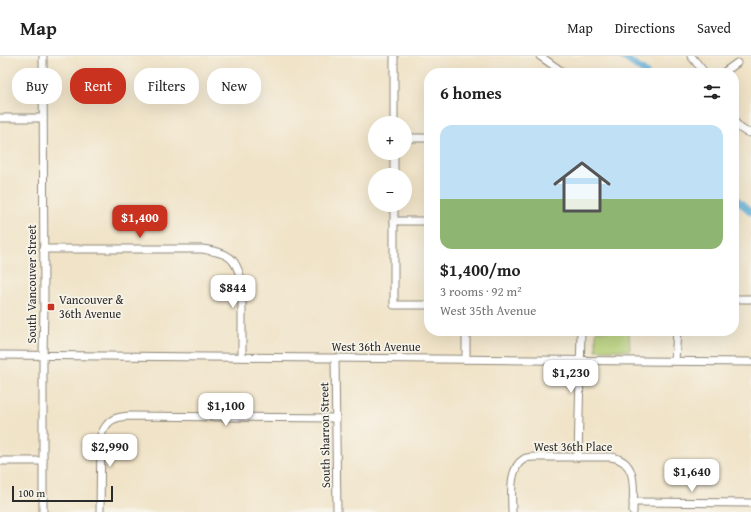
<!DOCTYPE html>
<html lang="en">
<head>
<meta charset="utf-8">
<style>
	body { margin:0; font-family:"Gentium Book Plus",serif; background:#f6f6f6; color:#222; height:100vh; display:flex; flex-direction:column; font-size:15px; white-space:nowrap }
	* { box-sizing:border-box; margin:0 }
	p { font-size:13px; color:#767676 }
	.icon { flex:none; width:22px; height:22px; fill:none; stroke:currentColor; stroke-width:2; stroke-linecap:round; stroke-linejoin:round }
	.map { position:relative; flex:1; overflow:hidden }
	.sheet { position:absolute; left:424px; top:12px; width:315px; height:268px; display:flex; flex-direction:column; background:#fff; border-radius:16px; box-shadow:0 4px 16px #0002 }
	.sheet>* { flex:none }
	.guide { position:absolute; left:12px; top:12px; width:352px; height:36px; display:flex; gap:8px }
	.buttons { position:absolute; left:368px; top:60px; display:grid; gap:8px }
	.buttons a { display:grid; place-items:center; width:44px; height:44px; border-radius:50%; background:#fff; box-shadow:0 4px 16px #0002; font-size:20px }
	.scale { position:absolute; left:12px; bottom:10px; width:101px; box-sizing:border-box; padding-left:4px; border:2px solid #2b2b2b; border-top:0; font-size:11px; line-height:14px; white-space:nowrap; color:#2b2b2b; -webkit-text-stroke:3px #f7f3e8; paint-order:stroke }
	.price { position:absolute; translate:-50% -34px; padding:0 9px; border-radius:8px; background:#fff; color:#222; font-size:13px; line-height:26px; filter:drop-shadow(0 1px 2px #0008) }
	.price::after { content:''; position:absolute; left:50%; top:24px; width:12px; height:9px; margin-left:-6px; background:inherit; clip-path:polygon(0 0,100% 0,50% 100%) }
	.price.on { background:#c8321e; color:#fff }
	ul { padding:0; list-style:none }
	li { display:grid; align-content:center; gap:8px; height:212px; padding:0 16px }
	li+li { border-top:1px solid #e0e0e0 }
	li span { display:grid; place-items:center; height:124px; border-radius:12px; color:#555 }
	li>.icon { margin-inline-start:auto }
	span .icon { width:72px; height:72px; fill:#fffc; stroke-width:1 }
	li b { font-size:17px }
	h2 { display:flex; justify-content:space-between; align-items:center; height:48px; padding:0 16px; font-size:17px }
	.pill { padding:0 14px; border-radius:16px; background:#fff; box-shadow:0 4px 16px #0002; font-size:14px; line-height:36px }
	.pill.on { background:#c8321e; color:#fff }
	header { display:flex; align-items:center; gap:24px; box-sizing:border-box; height:56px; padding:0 20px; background:#fff; border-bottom:1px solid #e0e0e0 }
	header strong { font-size:19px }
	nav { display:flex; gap:22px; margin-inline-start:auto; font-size:14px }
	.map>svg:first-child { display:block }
	.green { fill:#b4ce74; stroke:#707c50 }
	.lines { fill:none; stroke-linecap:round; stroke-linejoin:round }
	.canal { stroke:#5fafd9; stroke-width:7 }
	.minor-casing { stroke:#8e8779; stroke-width:9 }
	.minor { stroke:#fff; stroke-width:7 }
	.poi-dot { fill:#c8321e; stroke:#f7f3e8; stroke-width:1.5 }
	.labels { text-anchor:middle; stroke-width:3.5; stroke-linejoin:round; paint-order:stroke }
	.street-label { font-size:12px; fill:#2b2b2b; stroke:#f7f3e8 }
	.poi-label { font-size:12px; fill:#2b2b2b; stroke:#f7f3e8; text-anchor:start }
</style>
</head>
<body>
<header>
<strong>Map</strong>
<nav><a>Map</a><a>Directions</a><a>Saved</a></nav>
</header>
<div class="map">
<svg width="751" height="456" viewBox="0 0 751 456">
	<rect width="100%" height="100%" fill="#f7f3e8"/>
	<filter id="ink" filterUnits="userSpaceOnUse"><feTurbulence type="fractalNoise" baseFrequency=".025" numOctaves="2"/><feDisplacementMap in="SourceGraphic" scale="8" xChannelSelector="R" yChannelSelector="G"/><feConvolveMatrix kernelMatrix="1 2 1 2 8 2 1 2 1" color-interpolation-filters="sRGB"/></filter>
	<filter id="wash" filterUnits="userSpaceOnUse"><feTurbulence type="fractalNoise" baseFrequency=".012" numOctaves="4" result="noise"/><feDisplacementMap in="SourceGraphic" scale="16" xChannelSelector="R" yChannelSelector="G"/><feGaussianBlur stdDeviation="0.9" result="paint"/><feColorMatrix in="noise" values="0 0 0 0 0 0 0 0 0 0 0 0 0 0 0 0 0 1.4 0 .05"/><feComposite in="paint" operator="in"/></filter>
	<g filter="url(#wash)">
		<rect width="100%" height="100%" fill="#f0e3c7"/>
		<!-- green -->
		<polygon class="green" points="596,275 629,275 630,294 596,294"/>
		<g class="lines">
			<!-- canal -->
			<g class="canal">
				<polyline points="622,0 646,17"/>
				<polyline points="734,141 751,156"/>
			</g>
		</g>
	</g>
	<g filter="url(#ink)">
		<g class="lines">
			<!-- minor casing -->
			<g class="minor-casing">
				<g id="minor">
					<polyline points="43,0 44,249 43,300 43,456"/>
					<polyline points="394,0 394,67"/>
					<polyline points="540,0 564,17"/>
					<polyline points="691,0 705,17"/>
					<polyline points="723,17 737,7"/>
					<polyline points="0,62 43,62"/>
					<path d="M734 65C739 71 743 76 751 77"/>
					<polyline points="405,82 429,82"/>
					<polyline points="394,97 394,119"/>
					<polyline points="394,149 394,249 429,249"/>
					<polyline points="394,165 429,165"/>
					<path d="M43 193H202C228 197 236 200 242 227V301"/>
					<polyline points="734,243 751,243"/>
					<polyline points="0,299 751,306"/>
					<polyline points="335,302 337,456"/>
					<polyline points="466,303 466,275"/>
					<polyline points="675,305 677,275"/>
					<polyline points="578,401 581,275"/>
					<polyline points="0,405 43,405"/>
					<polyline points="633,446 751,447"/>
					<path d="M100 456 101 379C107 365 113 361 129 360L336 362"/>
					<path d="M512 456C512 441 508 412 524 403 527 401 532 401 536 401H611C639 405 633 435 633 456"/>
				</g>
			</g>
			<!-- minor -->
			<use href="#minor" class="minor"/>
		</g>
	</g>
	<!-- markers -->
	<rect class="poi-dot" x="47" y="247" width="8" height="8" rx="2"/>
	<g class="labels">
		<!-- street labels -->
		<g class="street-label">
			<text transform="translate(32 228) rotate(-90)" y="4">South Vancouver Street</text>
			<text x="376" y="295">West 36th Avenue</text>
			<text transform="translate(325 379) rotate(-91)" y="4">South Sharron Street</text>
			<text x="573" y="395">West 36th Place</text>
		</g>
		<!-- poi labels -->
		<g class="poi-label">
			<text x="59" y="248">Vancouver &amp;<tspan x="59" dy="14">36th Avenue</tspan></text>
		</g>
	</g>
</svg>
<div class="buttons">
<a>+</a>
<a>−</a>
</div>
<div class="scale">100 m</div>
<b class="price on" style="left:140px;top:183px">$1,400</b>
<b class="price" style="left:233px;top:253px">$844</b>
<b class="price" style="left:571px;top:338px">$1,230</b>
<b class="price" style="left:226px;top:371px">$1,100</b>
<b class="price" style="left:110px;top:412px">$2,990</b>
<b class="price" style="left:692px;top:437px">$1,640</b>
<div class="guide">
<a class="pill">Buy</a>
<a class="pill on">Rent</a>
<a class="pill">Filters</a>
<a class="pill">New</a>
</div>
<section class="sheet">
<h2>6 homes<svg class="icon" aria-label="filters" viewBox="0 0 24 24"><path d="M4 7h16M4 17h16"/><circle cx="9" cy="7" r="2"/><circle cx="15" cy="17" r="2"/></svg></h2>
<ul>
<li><span style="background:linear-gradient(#bfe0f5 60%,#8fb573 0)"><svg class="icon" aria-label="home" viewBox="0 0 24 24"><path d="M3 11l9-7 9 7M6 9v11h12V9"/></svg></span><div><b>$1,400/mo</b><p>3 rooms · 92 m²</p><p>West 35th Avenue</p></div></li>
</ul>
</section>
</div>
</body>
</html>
